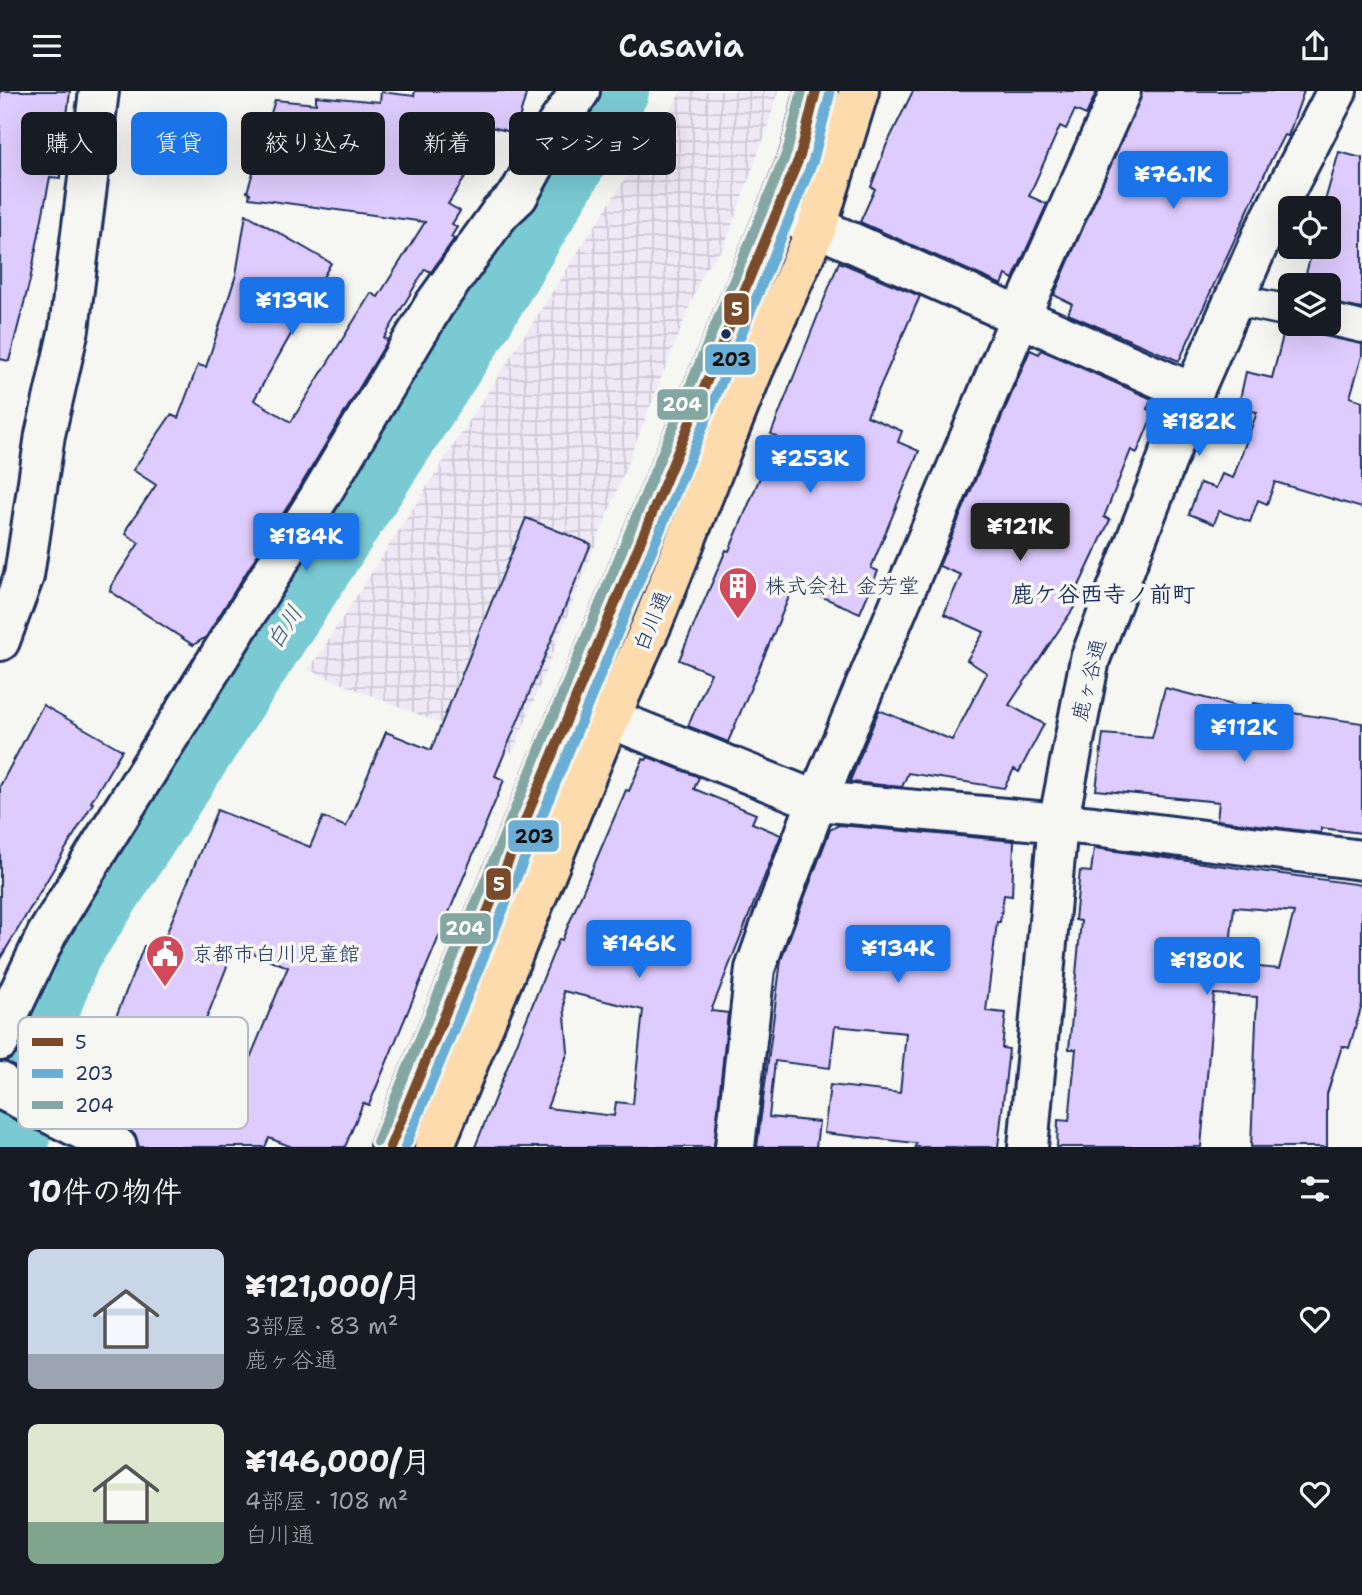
<!DOCTYPE html>
<html lang="ja">
<head>
<meta charset="utf-8">
<style>
	body { margin:0; font-family:"Shantell Sans","Klee One",sans-serif; background:#20242c; color:#f1f3f6; height:100vh; display:flex; flex-direction:column; font-size:26px; white-space:nowrap }
	* { box-sizing:border-box; margin:0 }
	p { font-size:23px; color:#9ea1a6 }
	.icon { flex:none; width:38px; height:38px; fill:none; stroke:currentColor; stroke-width:2; stroke-linecap:round; stroke-linejoin:round }
	.map { position:relative; height:1056px; overflow:hidden }
	.side { display:flex; flex-direction:column; background:#171b24; flex:1 }
	.side>* { flex:none }
	.top-card { position:absolute; left:21px; top:21px; width:700px; height:63px; display:flex; gap:14px }
	.buttons { position:absolute; left:1278px; top:105px; display:grid; gap:14px }
	.buttons a { display:grid; place-items:center; width:63px; height:63px; border-radius:10px; background:#171b24; box-shadow:0 7px 28px #0002; font-size:35px }
	.price { position:absolute; translate:-50% -60px; padding:0 16px; border-radius:7px; background:#1a73e8; color:#fff; font-size:23px; line-height:46px; filter:drop-shadow(0 2px 4px #0008) }
	.price::after { content:''; position:absolute; left:50%; top:42px; width:21px; height:16px; margin-left:-10px; background:inherit; clip-path:polygon(0 0,100% 0,50% 100%) }
	.price.active { background:#222; color:#fff }
	ul { padding:0; list-style:none }
	li { display:flex; align-items:center; gap:21px; height:175px; padding:0 28px }
	li span { display:grid; place-items:center; flex:none; width:196px; height:140px; border-radius:10px; color:#555 }
	li>.icon { margin-inline-start:auto }
	span .icon { width:84px; height:84px; fill:#fffc; stroke-width:1 }
	li b { font-size:30px }
	h2 { display:flex; justify-content:space-between; align-items:center; height:84px; padding:0 28px; font-size:30px }
	.tag { padding:0 24px; border-radius:10px; background:#171b24; box-shadow:0 7px 28px #0002; font-size:24px; line-height:63px }
	.tag.active { background:#1a73e8; color:#fff }
	header { display:flex; justify-content:space-between; align-items:center; height:91px; padding:0 28px; background:#171b24; font-size:32px; font-weight:600 }
	.map>svg:first-child { display:block }
	.industrial { fill:url(#industrial-grid) }
	.lines { fill:none; stroke-linecap:round; stroke-linejoin:round }
	.river { stroke:#7acad3; stroke-width:60 }
	.building { fill:#dfccfe; stroke:#1b2f5e; stroke-width:2; fill-rule:evenodd }
	.pedestrian-casing { stroke:#1b2f5e; stroke-width:35 }
	.minor-casing { stroke:#1b2f5e; stroke-width:44 }
	.tertiary-casing { stroke:#1b2f5e; stroke-width:44 }
	.primary-casing { stroke:#1b2f5e; stroke-width:44 }
	.pedestrian { stroke:#f6f6f2; stroke-width:30 }
	.minor { stroke:#f6f6f2; stroke-width:38 }
	.tertiary { stroke:#f6f6f2; stroke-width:38 }
	.primary { stroke:#fedbac; stroke-width:38 }
	.bus-1-casing { stroke:#f6f6f2; stroke-width:16 }
	.bus-2-casing { stroke:#f6f6f2; stroke-width:16 }
	.bus-3-casing { stroke:#f6f6f2; stroke-width:16 }
	.bus-1 { stroke:#7a4b2a; stroke-width:10 }
	.bus-2 { stroke:#6aaed6; stroke-width:10 }
	.bus-3 { stroke:#84a7a4; stroke-width:10 }
	.bus-dot { fill:#1b2f5e; stroke:#f6f6f2; stroke-width:2.5 }
	.labels { text-anchor:middle; stroke-width:7; stroke-linejoin:round; paint-order:stroke }
	.poi-label { font-size:21px; fill:#1b2f5e; stroke:#f6f6f2; text-anchor:start }
	.street-label { font-size:21px; fill:#1b2f5e; stroke:#f6f6f2 }
	.neighbourhood-label { font-size:23px; font-weight:bold; fill:#1b2f5e; stroke:#f6f6f2 }
	.water-label { font-size:23px; font-style:italic; fill:#33567b; stroke:#f6f6f2 }
	.key { fill:#f6f6f2; stroke:#b4bac6; stroke-width:2 }
	.key-label { font-size:19px; fill:#1b2f5e }
	.line-badge { stroke:#f6f6f2; stroke-width:2.5 }
	.badge-label { font-size:19px; text-anchor:middle; font-weight:bold; fill:#fff }
	.pale-badge-label { font-size:19px; text-anchor:middle; font-weight:bold; fill:#111 }
</style>
</head>
<body>
<header><svg class="icon" aria-label="menu" viewBox="0 0 24 24"><path d="M4 6h16M4 12h16M4 18h16"/></svg>Casavia<svg class="icon" aria-label="share" viewBox="0 0 24 24"><path d="M12 15V3M7 8l5-5 5 5M5 13v7h14v-7"/></svg></header>
<div class="map">
<svg width="1362" height="1056" viewBox="0 0 1362 1056">
	<defs>
		<pattern id="industrial-grid" width="8" height="8" patternUnits="userSpaceOnUse" patternTransform="scale(1.75)"><rect width="8" height="8" fill="#efe9f6"/><path d="M0 4h8M4 0v8" fill="none" stroke="#ccc8d5"/></pattern>
	</defs>
	<rect width="100%" height="100%" fill="#f6f6f2"/>
	<filter id="ink" filterUnits="userSpaceOnUse"><feTurbulence type="fractalNoise" baseFrequency=".0143" numOctaves="2"/><feDisplacementMap in="SourceGraphic" scale="14" xChannelSelector="R" yChannelSelector="G"/><feConvolveMatrix kernelMatrix="1 2 1 2 8 2 1 2 1" color-interpolation-filters="sRGB"/></filter>
	<g filter="url(#ink)">
		<!-- industrial -->
		<polygon class="industrial" points="682,0 778,0 766,41 724,156 704,179 513,662 309,579 647,54 640,48 651,32 659,36"/>
		<g class="lines">
			<!-- river -->
			<path class="river" d="M19 1056C25 988 45 927 71 864L478 237 619 0"/>
		</g>
		<!-- building -->
		<g class="building">
			<polygon points="0,0 70,0 65,42 71,43 67,80 60,80 60,87 50,86 30,189 9,270 0,268"/>
			<polygon points="415,0 527,0 515,42 487,35 477,68 448,113 460,120 452,133 457,136 451,146 454,148 431,181 425,178 384,247 388,249 301,394 206,546 193,554 110,500 111,495 139,452 126,443 127,437 156,394 133,379 171,324 178,327 198,274 206,276 236,184 246,123 331,172 254,309 291,331 371,202 378,206 425,131 249,107 250,102 247,101 275,9 316,13 316,5 380,11 381,1 414,5"/>
			<polygon points="913,0 1097,0 1086,24 1075,19 1066,38 1060,35 1029,105 1047,113 1013,188 1006,184 1002,194 860,131 875,98 871,96 886,55"/>
			<polygon points="1142,0 1304,0 1288,45 1284,44 1270,71 1179,270 1068,223 1072,213 1054,204"/>
			<polygon points="1339,61 1362,67 1362,218 1328,211 1328,194 1303,194 1313,156 1328,156 1328,117 1323,117"/>
			<polygon points="839,171 920,205 867,325 902,340 898,351 919,360 871,477 878,480 860,522 794,494 728,651 688,635 711,582 679,569 726,459 729,460 777,346 771,343"/>
			<polygon points="1302,233 1311,233 1324,245 1362,253 1362,265 1350,306 1362,310 1362,417 1275,391 1267,413 1258,409 1250,431 1219,420 1214,433 1189,423 1200,392 1216,397 1222,383 1233,387 1257,321 1238,317 1246,281 1272,287 1285,237"/>
			<polygon points="1030,259 1039,263 1041,259 1152,308 1147,318 1154,321 1137,362 1131,359 1104,426 1110,429 1077,499 1083,503 1009,614 1044,633 1019,681 1014,678 1004,697 908,682 902,696 852,691 850,690 879,619 952,649 987,582 967,569 984,541 944,523 961,484 939,475"/>
			<path d="M526 427 591 453 495 685 504 689 369 1014 363 1012 345 1056H292L269 1047 265 1056H139L136 1045 127 1037 78 1012 81 1007 64 998 79 968 71 964 86 935 108 946 144 855 159 861 217 719 310 756 323 726 346 736 386 641 431 659ZM235 855 288 876 245 979 194 959Z"/>
			<polygon points="1165,597 1252,619 1253,612 1279,616 1278,620 1362,632 1362,742 1321,737 1321,742 1217,729 1219,711 1096,699 1103,643 1152,647"/>
			<polygon points="43,614 122,659 91,711 93,712 0,868 0,695"/>
			<path d="M648 666 699 686 694 698 756 723 752 732 781 744 711 920 728 922 714 1056H475L559 848 562 849 626 699 629 700 643 668 646 669ZM563 900 643 919 633 1013 616 1011 614 1025 547 1017 568 961Z"/>
			<polygon points="839,734 1014,750 1012,805 1004,804 1000,831 997,831 986,920 1006,922 1002,957 1009,958 998,1056 915,1056 916,1052 824,1042 830,994 900,1002 906,942 835,935 830,977 775,970 769,1026 819,1031 816,1056 757,1056 781,869 830,739"/>
			<path d="M1094 757 1362 794V914L1349 957 1342 955 1327 1003V1056H1251L1257 906 1214 903 1201 1056H1057L1058 1029 1069 1030 1076 958H1069L1081 830 1075 829 1080 780 1091 781ZM1234 816 1294 821 1279 878 1228 873Z"/>
		</g>
		<g class="lines">
			<!-- pedestrian casing -->
			<g class="pedestrian-casing">
				<g id="pedestrian">
					<polyline points="1235,209 1290,220"/>
					<polyline points="1328,228 1362,236"/>
				</g>
			</g>
			<!-- minor casing -->
			<g class="minor-casing">
				<g id="minor">
					<polyline points="778,119 1193,302"/>
					<polyline points="0,550 24,485 45,344 69,238 99,0"/>
					<polyline points="576,614 817,710 1094,735 1362,769"/>
					<polyline points="0,950 7,927 47,843 101,754 320,405 434,214 500,122 518,105 556,35 580,0"/>
					<polyline points="0,991 6,1001 117,1056"/>
					<polyline points="735,1056 755,878 767,844 817,710 1020,226 1121,0"/>
				</g>
			</g>
			<!-- tertiary casing -->
			<g class="tertiary-casing">
				<polyline id="tertiary" points="1028,1056 1058,733 1090,568 1193,302 1263,143 1337,0"/>
			</g>
			<!-- primary casing -->
			<g class="primary-casing">
				<g id="primary">
					<polyline points="390,1056 778,119 800,65 816,0"/>
					<polyline points="434,1056 610,627 653,531 753,280 817,136 859,0"/>
				</g>
			</g>
			<!-- pedestrian -->
			<use href="#pedestrian" class="pedestrian"/>
			<!-- minor -->
			<use href="#minor" class="minor"/>
			<!-- tertiary -->
			<use href="#tertiary" class="tertiary"/>
			<!-- primary -->
			<use href="#primary" class="primary"/>
			<!-- bus-1 casing -->
			<g class="bus-1-casing">
				<polyline id="bus-1" points="390,1056 800,65 816,0"/>
			</g>
			<!-- bus-2 casing -->
			<g class="bus-2-casing">
				<polyline id="bus-2" points="405,1056 813,70 830,3"/>
			</g>
			<!-- bus-3 casing -->
			<g class="bus-3-casing">
				<polyline id="bus-3" points="377,1051 787,61 802,0"/>
			</g>
			<!-- bus-1 -->
			<use href="#bus-1" class="bus-1"/>
			<!-- bus-2 -->
			<use href="#bus-2" class="bus-2"/>
			<!-- bus-3 -->
			<use href="#bus-3" class="bus-3"/>
		</g>
	</g>
	<!-- icons -->
	<defs>
		<g id="building-pin" transform="scale(2.0125)"><path d="M0 17L-7.5 6A9.5 9.5 0 1 1 7.5 6Z" fill="#d1495b" stroke="#f6f6f2"/><path d="M-4-6H4V6H1V3H-1V6H-4ZM-2.5-4.3h1.7v1.8h-1.7ZM.8-4.3h1.7v1.8H.8ZM-2.5-1h1.7V.8h-1.7ZM.8-1h1.7V.8H.8Z" fill="#fff"/></g>
		<g id="civic-pin" transform="scale(2.0125)"><path d="M0 17L-7.5 6A9.5 9.5 0 1 1 7.5 6Z" fill="#d1495b" stroke="#f6f6f2"/><path d="M-.6-6.5H3V-4.5H.6V-3L4-1V1h2V6H-6V1h2V-1L-.6-3ZM-1.2 2.5V6h2.4V2.5Z" fill="#fff"/></g>
	</defs>
	<g fill-rule="evenodd">
		<use href="#building-pin" x="738" y="495"/>
		<use href="#civic-pin" x="165" y="863"/>
	</g>
	<!-- markers -->
	<circle class="bus-dot" cx="726" cy="243" r="6"/>
	<g class="labels">
		<!-- poi labels -->
		<g class="poi-label">
			<text x="765" y="502">株式会社 金芳堂</text>
			<text x="192" y="870">京都市白川児童館</text>
		</g>
		<!-- street labels -->
		<g class="street-label">
			<text transform="translate(652 530) rotate(-67)" y="7">白川通</text>
			<text transform="translate(1089 589) rotate(-76)" y="7">鹿ヶ谷通</text>
		</g>
		<!-- neighbourhood labels -->
		<g class="neighbourhood-label">
			<text x="1103" y="511">鹿ケ谷西寺ノ前町</text>
		</g>
		<!-- water labels -->
		<g class="water-label">
			<text transform="translate(284 536) rotate(-57)" y="8">白川</text>
		</g>
	</g>
	<!-- legend -->
	<rect x="18" y="926" width="230" height="112" rx="10" class="key"/>
	<rect x="32" y="947" width="31" height="8" fill="#7a4b2a"/>
	<rect x="32" y="978" width="31" height="9" fill="#6aaed6"/>
	<rect x="32" y="1010" width="31" height="8" fill="#84a7a4"/>
	<g class="key-label">
		<text x="75" y="958">5</text>
		<text x="75" y="989">203</text>
		<text x="75" y="1021">204</text>
	</g>
	<g class="line-badge">
		<rect x="723" y="201" width="27" height="34" rx="7" fill="#7a4b2a"/>
		<rect x="704" y="252" width="53" height="33" rx="7" fill="#6aaed6"/>
		<rect x="656" y="297" width="53" height="33" rx="7" fill="#84a7a4"/>
		<rect x="507" y="728" width="53" height="34" rx="7" fill="#6aaed6"/>
		<rect x="485" y="776" width="27" height="34" rx="7" fill="#7a4b2a"/>
		<rect x="439" y="821" width="53" height="33" rx="7" fill="#84a7a4"/>
	</g>
	<g class="badge-label">
		<text x="737" y="225">5</text>
		<text x="682" y="320">204</text>
		<text x="499" y="800">5</text>
		<text x="465" y="844">204</text>
	</g>
	<g class="pale-badge-label">
		<text x="731" y="275">203</text>
		<text x="534" y="752">203</text>
	</g>
</svg>
<div class="buttons">
<a><svg class="icon" aria-label="locate" viewBox="0 0 24 24"><circle cx="12" cy="12" r="6"/><path d="M12 2v4M12 18v4M2 12h4M18 12h4"/></svg></a>
<a><svg class="icon" aria-label="layers" viewBox="0 0 24 24"><path d="M12 4l9 5-9 5-9-5zM3 14l9 5 9-5"/></svg></a>
</div>
<b class="price" style="left:1173px;top:120px">¥76.1K</b>
<b class="price" style="left:292px;top:246px">¥139K</b>
<b class="price" style="left:1199px;top:367px">¥182K</b>
<b class="price" style="left:810px;top:404px">¥253K</b>
<b class="price active" style="left:1020px;top:472px">¥121K</b>
<b class="price" style="left:306px;top:482px">¥184K</b>
<b class="price" style="left:1244px;top:673px">¥112K</b>
<b class="price" style="left:639px;top:889px">¥146K</b>
<b class="price" style="left:898px;top:894px">¥134K</b>
<b class="price" style="left:1207px;top:906px">¥180K</b>
<div class="top-card">
<a class="tag">購入</a>
<a class="tag active">賃貸</a>
<a class="tag">絞り込み</a>
<a class="tag">新着</a>
<a class="tag">マンション</a>
</div>
</div>
<section class="side">
<h2>10件の物件<svg class="icon" aria-label="filters" viewBox="0 0 24 24"><path d="M4 7h16M4 17h16"/><circle cx="9" cy="7" r="2"/><circle cx="15" cy="17" r="2"/></svg></h2>
<ul>
<li><span style="background:linear-gradient(#c9d6e8 75%,#9aa5b1 0)"><svg class="icon" aria-label="home" viewBox="0 0 24 24"><path d="M3 11l9-7 9 7M6 9v11h12V9"/></svg></span><div><b>¥121,000/月</b><p>3部屋 · 83 m²</p><p>鹿ヶ谷通</p></div><svg class="icon" aria-label="heart" viewBox="0 0 24 24"><path d="M12 20l-8-8c-3-5 5-10 8-4 3-6 11-1 8 4z"/></svg></li>
<li><span style="background:linear-gradient(#dfe7d0 70%,#7fa58c 0)"><svg class="icon" aria-label="home" viewBox="0 0 24 24"><path d="M3 11l9-7 9 7M6 9v11h12V9"/></svg></span><div><b>¥146,000/月</b><p>4部屋 · 108 m²</p><p>白川通</p></div><svg class="icon" aria-label="heart" viewBox="0 0 24 24"><path d="M12 20l-8-8c-3-5 5-10 8-4 3-6 11-1 8 4z"/></svg></li>
</ul>
</section>
</body>
</html>
